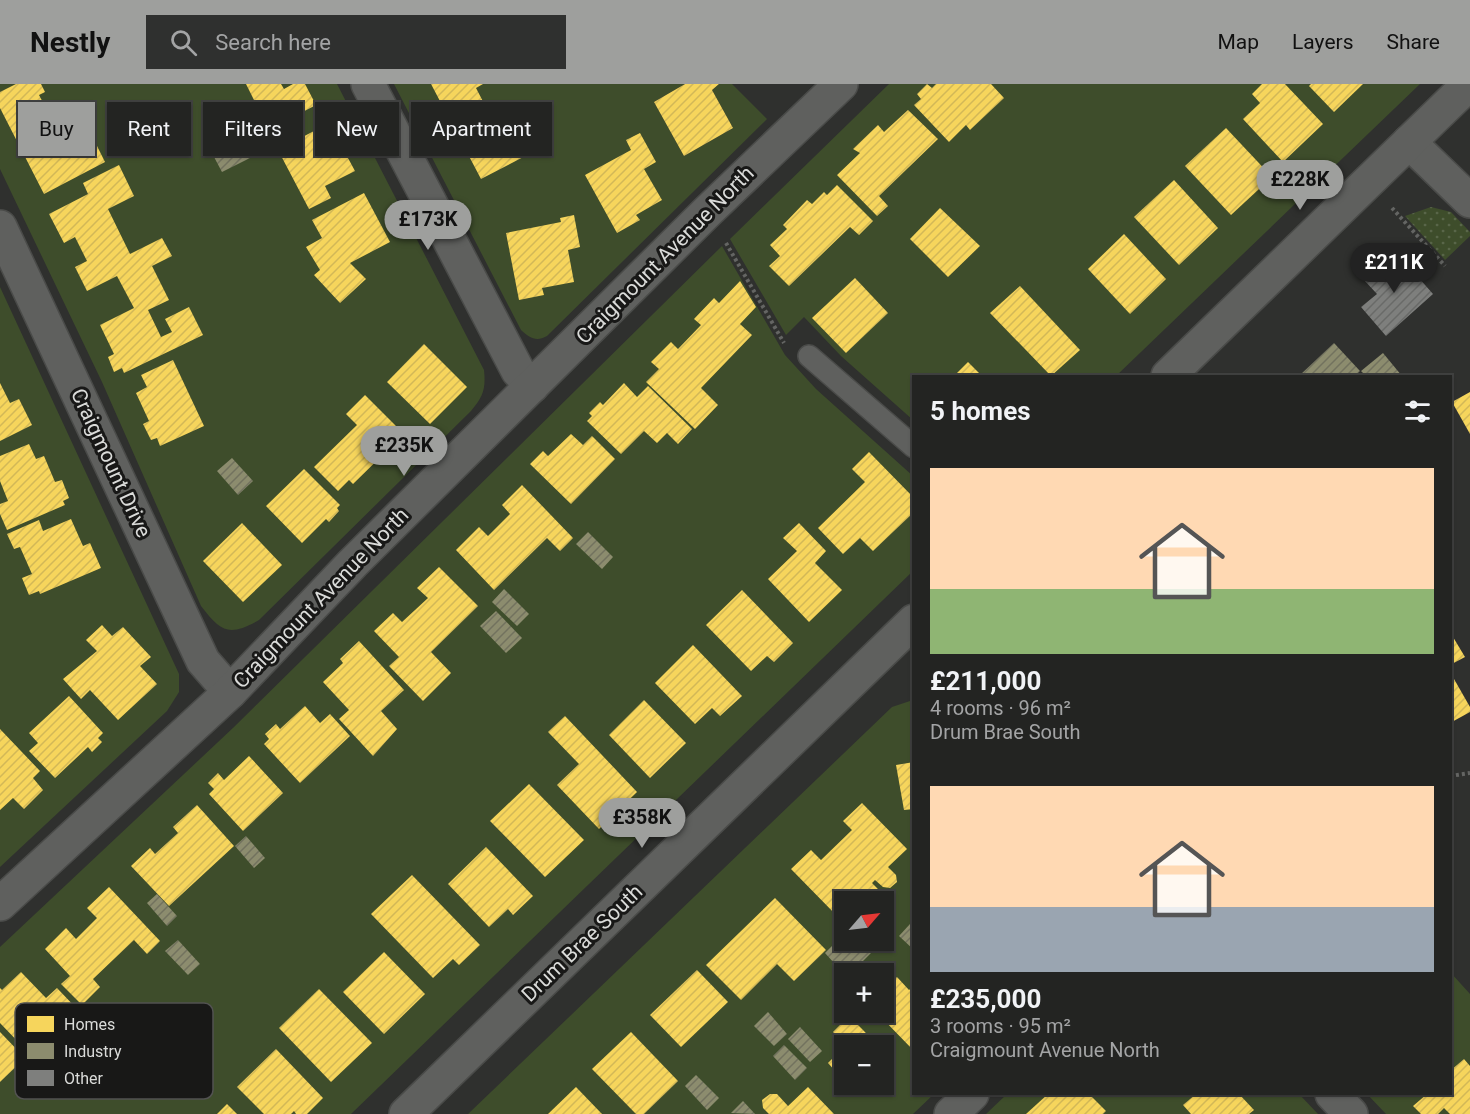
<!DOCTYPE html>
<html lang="en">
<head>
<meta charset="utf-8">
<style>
	body { margin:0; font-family:Roboto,sans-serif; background:#2f302f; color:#f1f3f6; height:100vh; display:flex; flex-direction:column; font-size:22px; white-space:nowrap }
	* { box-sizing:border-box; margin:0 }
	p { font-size:20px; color:#a3a4a5 }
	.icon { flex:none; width:33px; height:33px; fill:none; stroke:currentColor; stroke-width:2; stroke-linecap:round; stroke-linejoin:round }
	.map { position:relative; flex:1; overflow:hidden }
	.drawer { position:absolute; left:912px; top:291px; width:540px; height:720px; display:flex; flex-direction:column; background:#232422; border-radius:0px; box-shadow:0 2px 4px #0004,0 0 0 2px #404140 }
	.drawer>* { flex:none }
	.hud { position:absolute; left:18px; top:18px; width:570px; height:54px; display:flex; gap:12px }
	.needle { width:39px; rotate:62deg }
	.controls { position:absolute; left:834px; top:807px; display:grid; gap:12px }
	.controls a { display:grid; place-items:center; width:60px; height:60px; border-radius:0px; background:#232422; box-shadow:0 2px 4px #0004,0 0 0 2px #404140; font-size:30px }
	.price { position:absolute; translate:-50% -51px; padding:0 14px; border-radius:21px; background:#9e9f9d; color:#111; font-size:20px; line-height:39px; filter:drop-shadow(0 2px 3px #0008) }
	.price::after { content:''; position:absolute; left:50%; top:36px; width:18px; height:14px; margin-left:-9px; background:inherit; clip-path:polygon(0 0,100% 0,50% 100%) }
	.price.current { background:#222; color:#fff }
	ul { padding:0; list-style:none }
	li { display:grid; align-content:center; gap:12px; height:318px; padding:0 18px }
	li span { display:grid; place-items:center; height:186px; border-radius:0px; color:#555 }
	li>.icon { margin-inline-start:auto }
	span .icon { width:108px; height:108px; fill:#fffc; stroke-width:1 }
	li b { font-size:26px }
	h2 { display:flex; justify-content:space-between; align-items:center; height:72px; padding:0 18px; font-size:26px }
	.tag { padding:0 21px; border-radius:0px; background:#232422; box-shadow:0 2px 4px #0004,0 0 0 2px #404140; font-size:21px; line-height:54px }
	.tag.current { background:#9e9f9d; color:#111 }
	header { display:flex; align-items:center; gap:36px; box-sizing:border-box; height:84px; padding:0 30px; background:#9e9f9d; color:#111 }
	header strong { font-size:28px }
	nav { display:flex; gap:33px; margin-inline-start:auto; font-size:21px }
	.search { width:420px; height:54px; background:#2f302f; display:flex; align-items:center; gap:15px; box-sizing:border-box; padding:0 21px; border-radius:0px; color:#a3a4a5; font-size:22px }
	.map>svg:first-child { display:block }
	.grass { fill:url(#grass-dots) }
	.green { fill:#3e4d2b; fill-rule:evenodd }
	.homes { fill:url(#homes-hatch) }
	.industry { fill:url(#industry-hatch) }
	.building { fill:url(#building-hatch) }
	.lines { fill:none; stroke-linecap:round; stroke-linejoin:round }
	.lane-casing { stroke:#4a4b49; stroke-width:24 }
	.street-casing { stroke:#4a4b49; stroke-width:36 }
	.secondary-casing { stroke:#4a4b49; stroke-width:36 }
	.path { stroke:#646563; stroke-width:4; stroke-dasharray:3 3; stroke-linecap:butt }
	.lane { stroke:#5f605e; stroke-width:21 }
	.street { stroke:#5f605e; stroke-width:33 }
	.secondary { stroke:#5f605e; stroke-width:33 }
	.labels { text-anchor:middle; stroke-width:6; stroke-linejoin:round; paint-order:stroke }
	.street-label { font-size:21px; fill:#dadbd9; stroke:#181817 }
	.key { fill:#181817; stroke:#525251; stroke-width:1.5 }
	.key-label { font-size:16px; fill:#dadbd9 }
</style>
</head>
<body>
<header>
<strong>Nestly</strong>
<div class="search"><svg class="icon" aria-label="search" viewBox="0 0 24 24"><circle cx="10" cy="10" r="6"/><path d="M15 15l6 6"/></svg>Search here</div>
<nav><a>Map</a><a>Layers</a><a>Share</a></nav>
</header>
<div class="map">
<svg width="1470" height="1030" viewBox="0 0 1470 1030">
	<defs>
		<pattern id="grass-dots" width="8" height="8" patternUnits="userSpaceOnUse" patternTransform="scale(1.5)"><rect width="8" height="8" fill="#3e4d2b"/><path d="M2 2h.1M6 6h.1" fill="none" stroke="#596649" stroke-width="1.8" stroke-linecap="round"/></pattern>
		<pattern id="homes-hatch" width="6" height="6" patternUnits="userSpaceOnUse" patternTransform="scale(1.5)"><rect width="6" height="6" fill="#f6d55c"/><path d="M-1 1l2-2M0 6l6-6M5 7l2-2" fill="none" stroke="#d2b857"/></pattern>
		<pattern id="industry-hatch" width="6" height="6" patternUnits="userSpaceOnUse" patternTransform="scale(1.5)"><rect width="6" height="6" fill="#8c8c6e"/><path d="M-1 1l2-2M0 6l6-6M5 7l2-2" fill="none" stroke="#72725e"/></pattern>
		<pattern id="building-hatch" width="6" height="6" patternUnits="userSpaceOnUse" patternTransform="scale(1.5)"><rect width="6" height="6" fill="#7e7f7d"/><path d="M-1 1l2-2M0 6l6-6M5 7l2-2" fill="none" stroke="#696a68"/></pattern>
	</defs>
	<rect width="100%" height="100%" fill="#2f302e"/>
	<!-- grass -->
	<polygon class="grass" points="1431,123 1451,128 1470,148 1470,152 1445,176 1405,132"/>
	<!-- green -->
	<g class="green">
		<path d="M0 0H337L484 286C486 305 483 313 471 327L259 536C229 553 221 548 201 522L102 298 0 85Z"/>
		<path d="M394 0H685L654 18 684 72 733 44 712 6 719 0H732L767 35 547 252C536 258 530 254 521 246Z"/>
		<polygon points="889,0 1420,0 1116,292 914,292 913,336 841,272 804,233 786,251 730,155"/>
		<polygon points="722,162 785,271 816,305 913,392 913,487 351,1030 0,1030 0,863 234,643"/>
		<polygon points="0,203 179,590 179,608 167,627 0,783"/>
		<path d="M913 616 914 1010H934L913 1030H468L892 623ZM844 818H884V856H844ZM844 890H884V928H844ZM844 962H884V1000H844Z"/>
		<polygon points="1451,889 1470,910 1470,1030 1386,1030 1367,1010 1450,1010"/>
		<polygon points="1007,1010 1299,1010 1318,1030 986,1030"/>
	</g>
	<!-- homes -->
	<g class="homes">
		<polygon points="16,0 41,0 45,8 39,11 58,47 83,34 105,78 44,110 0,24 0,8"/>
		<polygon points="246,0 281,0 284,5 293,0 305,0 316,21 249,56 239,36 259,26"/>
		<polygon points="431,0 483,0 476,4 503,56 520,47 531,69 481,95"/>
		<polygon points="685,0 719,0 712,6 733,44 684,72 654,18"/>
		<polygon points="927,0 932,4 936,0 991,0 1004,14 970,46 966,41 949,58 914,21 921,15 917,10"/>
		<polygon points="1262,0 1285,0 1323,40 1283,78 1243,35 1260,19 1252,10"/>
		<polygon points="1311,0 1363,0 1334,28 1309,2"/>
		<polygon points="908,26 938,55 879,112 888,122 877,132 837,91 860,69 853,65 878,41 884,48"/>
		<polygon points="329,39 355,87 325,102 331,114 309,125 278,66"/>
		<polygon points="1226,44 1272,93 1231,131 1185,82"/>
		<polygon points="640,49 656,78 644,85 662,116 636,131 640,136 617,149 585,91 631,66 626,56"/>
		<polygon points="119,81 134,112 108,125 130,170 162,154 172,172 152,182 169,216 148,226 161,253 172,248 165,235 189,223 203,251 124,289 122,284 114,288 108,273 114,270 100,241 134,224 117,192 87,207 75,183 87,177 75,153 64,159 49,130 88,110 83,99"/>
		<polygon points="1174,96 1218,144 1179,181 1134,133"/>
		<polygon points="837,101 873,137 859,151 850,143 789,202 769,182 780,172 770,161 787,145 783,141 807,116 812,120 824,108 827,111"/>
		<polygon points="364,109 390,158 350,179 366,195 340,219 314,191 320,186 306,163 322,154 312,136"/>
		<polygon points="940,124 980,162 948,193 910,155"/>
		<polygon points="574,131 580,163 568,166 574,198 542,204 544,211 519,216 506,149 561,138 560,134"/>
		<polygon points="1124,150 1166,195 1130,230 1088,185"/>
		<polygon points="855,194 888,229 846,269 812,234"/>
		<polygon points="740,197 756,223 740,240 752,251 701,304 718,321 695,345 646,298 659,285 651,278 671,258 678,265 701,241 694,235 714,214 719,219"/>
		<polygon points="1020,202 1080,266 1051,292 990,229"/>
		<polygon points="424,260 467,303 430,340 387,298"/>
		<polygon points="173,276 204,342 160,362 157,354 151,356 143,340 149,337 136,309 147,303 141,291"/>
		<polygon points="968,278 982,292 954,292"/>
		<polygon points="0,299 10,319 19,315 32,341 0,357"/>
		<polygon points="624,299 637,313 648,302 692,345 678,360 667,349 657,359 644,347 621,370 587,337 592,332 589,329 600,318 603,321"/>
		<polygon points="1470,308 1470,350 1452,318"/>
		<polygon points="365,311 404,350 353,400 349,396 338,407 314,383 357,341 346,330"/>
		<polygon points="571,350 583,361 592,352 615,375 571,420 530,380 543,367 548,372"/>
		<polygon points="29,360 36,375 44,372 55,398 62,396 69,414 63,417 65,421 7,446 0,430 0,420 8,417 0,397 0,372"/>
		<polygon points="869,368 914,414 914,428 873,467 860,454 843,470 818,444 865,398 852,385"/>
		<polygon points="304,385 340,421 337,424 339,427 329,438 326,435 302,459 266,422"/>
		<polygon points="522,401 573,454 560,467 547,454 494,506 456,466 479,443 488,452 510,430 502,421"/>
		<polygon points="71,435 83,462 90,459 101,484 40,510 39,507 29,511 22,494 32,490 20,463 14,465 7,450 39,436 43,447"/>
		<polygon points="242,439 282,481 243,518 203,477"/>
		<polygon points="799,439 826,467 815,479 842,506 809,538 768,495 797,467 783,454"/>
		<polygon points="439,483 478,522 431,568 451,589 423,617 389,582 399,573 374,547 393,529 402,538 428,514 417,504"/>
		<polygon points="742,506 793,559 774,578 767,572 751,587 706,541"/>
		<polygon points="102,541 112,552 123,543 151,573 140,582 157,600 118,636 90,606 81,615 63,595 97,567 86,556"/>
		<polygon points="1450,548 1465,573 1450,581"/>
		<polygon points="359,557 404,606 381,627 397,645 373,672 339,635 349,626 323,598 343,579 340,575"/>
		<polygon points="693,561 742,612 720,632 712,624 695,640 655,599"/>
		<polygon points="1450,588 1470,623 1470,628 1450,639"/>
		<polygon points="69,612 103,649 98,654 102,658 92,668 88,663 55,694 29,667 38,659 29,649"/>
		<polygon points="644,616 686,659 650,694 609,651"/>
		<polygon points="305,622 320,639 330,630 350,652 300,699 264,660 269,655 265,650 276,640 280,645"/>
		<polygon points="565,632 637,708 599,745 557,701 579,680 548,648"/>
		<polygon points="0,645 40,687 33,694 43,706 24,725 13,714 0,726"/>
		<polygon points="249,672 283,709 243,747 209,710 214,705 208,699 218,689 224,696"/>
		<polygon points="914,678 914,725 904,726 896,681"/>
		<polygon points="529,700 584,756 545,793 490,737"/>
		<polygon points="862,719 907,765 888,783 896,791 897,798 890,804 883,803 875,796 872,799 885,812 879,818 859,818 856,815 844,818 844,826 838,833 791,785 811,766 821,776 852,746 843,737"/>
		<polygon points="197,721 234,762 169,822 131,782 150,764 155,770 178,749 173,743"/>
		<polygon points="486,763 533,812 513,831 508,825 489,843 448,800"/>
		<polygon points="412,791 480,861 459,881 453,875 433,894 371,830"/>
		<polygon points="109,803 160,857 147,870 134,856 93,895 100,903 82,921 61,900 70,892 45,865 66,844 76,855 97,834 87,824"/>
		<polygon points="775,814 826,866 794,897 777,880 741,916 706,881"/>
		<polygon points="384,868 425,910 384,950 343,908"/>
		<polygon points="697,886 728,918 681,963 650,931"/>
		<polygon points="21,888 46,914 57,904 78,926 64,939 58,932 24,964 0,939 0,904 2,906"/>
		<polygon points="897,893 909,906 914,902 914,967 881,933 884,930 884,906"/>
		<polygon points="319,905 372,959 331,998 279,944"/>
		<polygon points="849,932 863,946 878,962 845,962 833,948"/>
		<polygon points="0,948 25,974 0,998"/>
		<polygon points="631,948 678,997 644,1030 636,1030 592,985"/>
		<polygon points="844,963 844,997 828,979"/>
		<polygon points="276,965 323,1014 307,1030 296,1030 294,1027 291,1030 264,1030 237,1003"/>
		<polygon points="884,968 895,980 884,991"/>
		<polygon points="1464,975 1470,982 1470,1030 1450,1030 1444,1024 1438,1030 1421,1030 1413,1022 1427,1010 1450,1010 1450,987"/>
		<polygon points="848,1000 873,1000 860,1013"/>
		<polygon points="576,1003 602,1030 548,1030"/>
		<polygon points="808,1003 834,1030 769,1030 763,1024 762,1016 770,1010 777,1010 788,1022"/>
		<polygon points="1048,1010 1089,1010 1106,1027 1103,1030 1026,1030"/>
		<polygon points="1196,1010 1239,1010 1254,1026 1249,1030 1191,1030 1183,1021"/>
		<polygon points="227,1020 237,1030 217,1030"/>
	</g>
	<!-- industry -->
	<g class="industry">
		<polygon points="249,56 252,73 222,88 214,73"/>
		<polygon points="1334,259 1360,287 1355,292 1299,292"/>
		<polygon points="1383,269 1402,292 1366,292 1361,287"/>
		<polygon points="232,374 253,397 238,411 217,387"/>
		<polygon points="588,448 613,473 602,485 576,460"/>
		<polygon points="504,505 529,530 517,542 492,518"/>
		<polygon points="496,527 522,554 506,569 480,542"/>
		<polygon points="246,752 265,774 254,784 235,762"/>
		<polygon points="157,810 177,832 167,842 147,819"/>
		<polygon points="910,840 914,843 914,866 899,852"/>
		<polygon points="844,850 844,856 865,856 874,866 850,890 844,890 825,869"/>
		<polygon points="178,856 200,880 188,891 165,867"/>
		<polygon points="768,928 787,950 774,962 754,942"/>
		<polygon points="800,943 822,967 810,978 788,955"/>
		<polygon points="784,961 807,984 795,996 773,972"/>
		<polygon points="696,991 719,1014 707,1026 685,1002"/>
		<polygon points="743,1017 755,1030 731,1029"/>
	</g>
	<!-- building -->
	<polygon class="building" points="1396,168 1433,210 1386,252 1361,223 1377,210 1364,196"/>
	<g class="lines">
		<!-- lane casing -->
		<g class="lane-casing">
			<polyline id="lane" points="809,272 914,363"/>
		</g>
		<!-- street casing -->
		<g class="street-casing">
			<g id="street">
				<polyline points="368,0 518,287 532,302"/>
				<polyline points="1409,58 1470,117"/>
				<polyline points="0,143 203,577 230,608"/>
				<polyline points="0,820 230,608 353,479 707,128 841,0"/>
				<polyline points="1332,1010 1351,1030"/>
				<polyline points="951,1030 972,1010"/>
			</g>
		</g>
		<!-- secondary casing -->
		<g class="secondary-casing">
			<g id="secondary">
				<polyline points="1168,292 1469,0"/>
				<polyline points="406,1030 914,537"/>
			</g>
		</g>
		<!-- path -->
		<g class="path">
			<polyline points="1392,124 1445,182"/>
			<polyline points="726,159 784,259"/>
			<polyline points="1450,692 1470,689"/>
		</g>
		<!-- lane -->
		<use href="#lane" class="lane"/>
		<!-- street -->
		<use href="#street" class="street"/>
		<!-- secondary -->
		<use href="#secondary" class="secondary"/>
	</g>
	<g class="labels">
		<!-- street labels -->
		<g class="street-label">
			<text transform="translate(665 171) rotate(-45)" y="7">Craigmount Avenue North</text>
			<text transform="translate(111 379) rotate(65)" y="7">Craigmount Drive</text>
			<text transform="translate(321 514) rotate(-46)" y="7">Craigmount Avenue North</text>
			<text transform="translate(582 859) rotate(-44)" y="7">Drum Brae South</text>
		</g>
	</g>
	<!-- legend -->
	<rect x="15" y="919" width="198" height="96" rx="9" class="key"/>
	<rect x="27" y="932" width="27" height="16" fill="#f6d55c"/>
	<rect x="27" y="959" width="27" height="16" fill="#8c8c6e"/>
	<rect x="27" y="986" width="27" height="16" fill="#7e7f7d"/>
	<g class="key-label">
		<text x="64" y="946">Homes</text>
		<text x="64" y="973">Industry</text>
		<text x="64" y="1000">Other</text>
	</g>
</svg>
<div class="controls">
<a><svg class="needle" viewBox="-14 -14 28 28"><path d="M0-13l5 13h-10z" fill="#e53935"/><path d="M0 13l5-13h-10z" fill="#a3a4a5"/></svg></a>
<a>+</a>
<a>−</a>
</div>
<b class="price" style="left:1300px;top:127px">£228K</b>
<b class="price" style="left:428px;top:167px">£173K</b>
<b class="price current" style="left:1394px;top:210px">£211K</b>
<b class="price" style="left:404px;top:393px">£235K</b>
<b class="price" style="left:642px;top:765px">£358K</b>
<div class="hud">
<a class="tag current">Buy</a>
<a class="tag">Rent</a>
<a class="tag">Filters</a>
<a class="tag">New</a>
<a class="tag">Apartment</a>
</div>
<section class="drawer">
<h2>5 homes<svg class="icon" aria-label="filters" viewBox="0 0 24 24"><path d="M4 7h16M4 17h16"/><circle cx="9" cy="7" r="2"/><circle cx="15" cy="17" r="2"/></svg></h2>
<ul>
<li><span style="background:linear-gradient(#ffd9b3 65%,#8fb573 0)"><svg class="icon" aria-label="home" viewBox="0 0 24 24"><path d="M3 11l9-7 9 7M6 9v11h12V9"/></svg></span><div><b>£211,000</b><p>4 rooms · 96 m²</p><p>Drum Brae South</p></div></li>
<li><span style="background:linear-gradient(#ffd9b3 65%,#9aa5b1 0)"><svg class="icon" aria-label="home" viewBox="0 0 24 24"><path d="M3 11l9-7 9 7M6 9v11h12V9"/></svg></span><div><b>£235,000</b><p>3 rooms · 95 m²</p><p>Craigmount Avenue North</p></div></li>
</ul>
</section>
</div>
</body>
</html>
